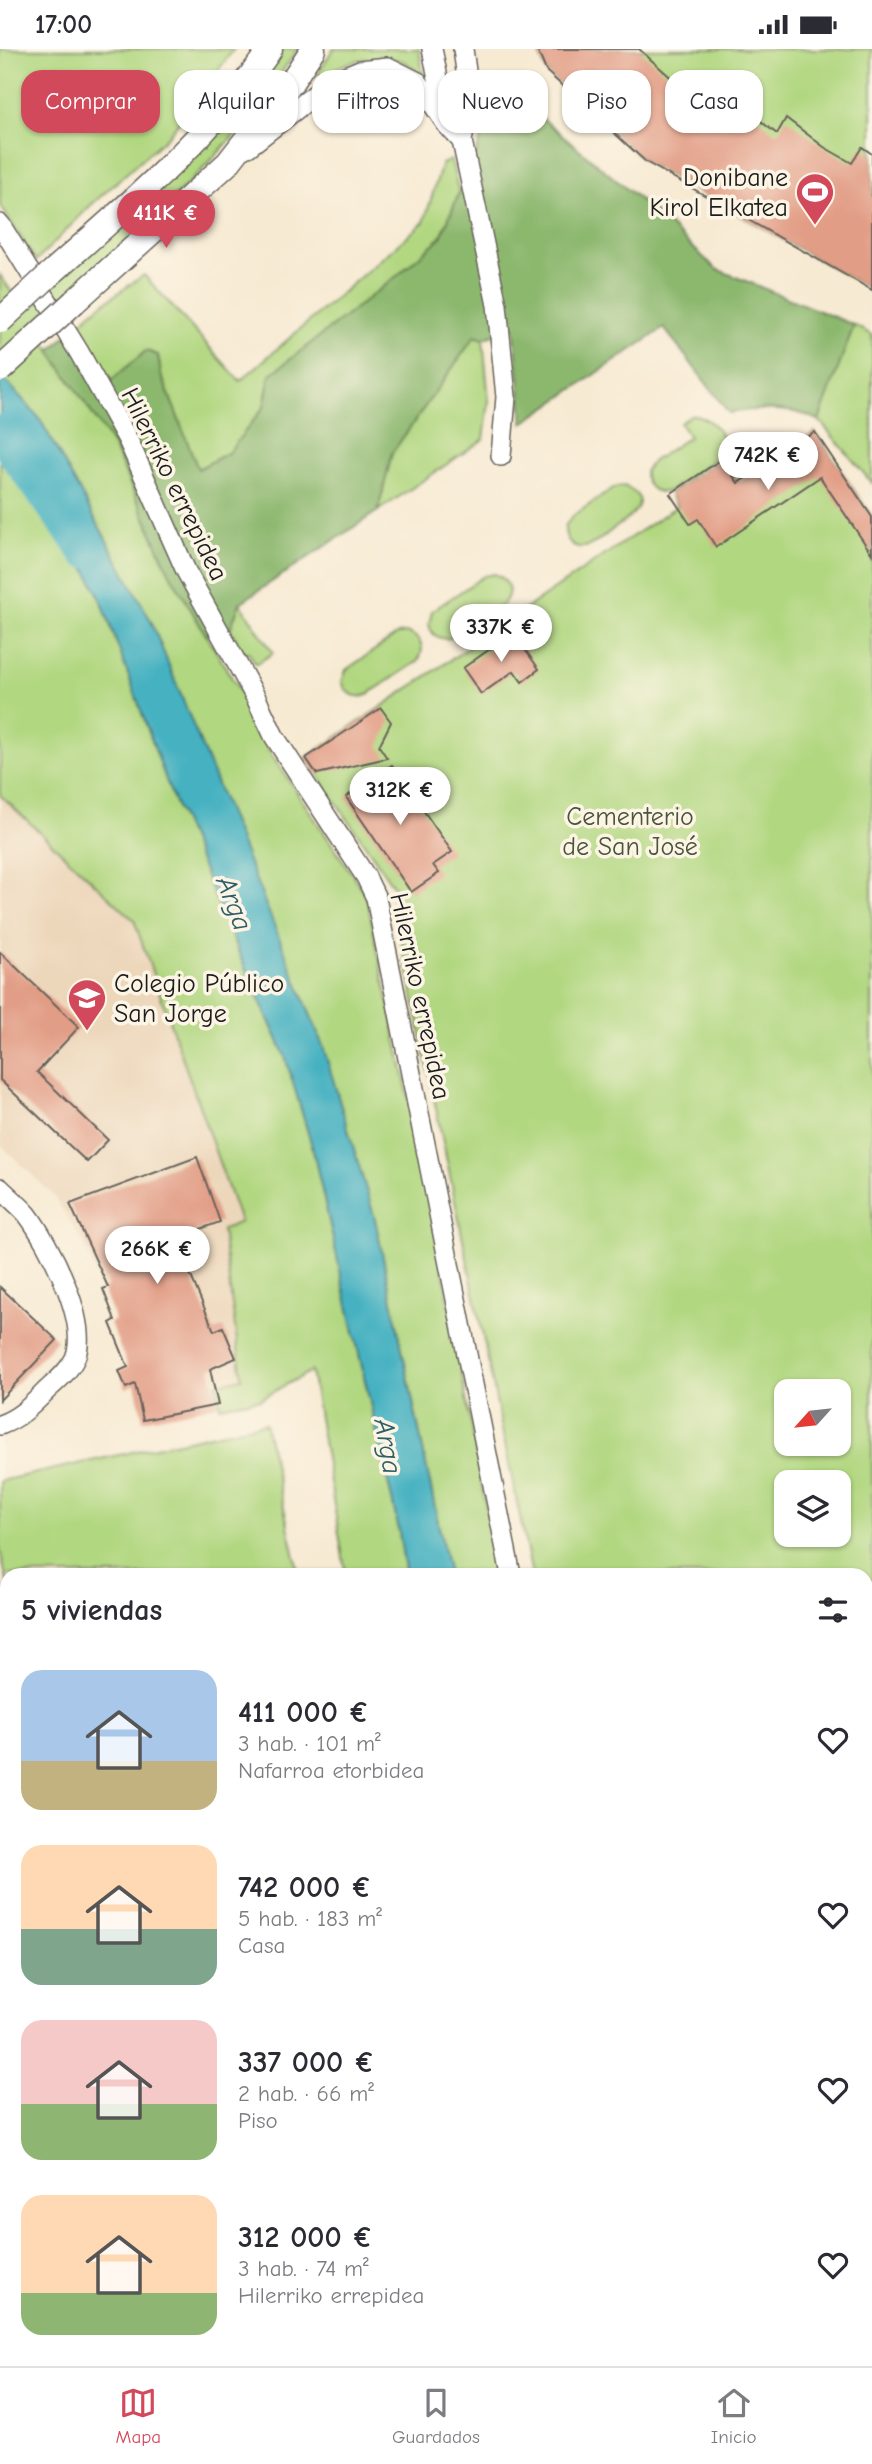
<!DOCTYPE html>
<html lang="es">
<head>
<meta charset="utf-8">
<style>
	body { margin:0; font-family:"Comic Neue",sans-serif; background:#f2f2f3; color:#2b2b33; height:100vh; display:flex; flex-direction:column; font-size:26px; white-space:nowrap }
	* { box-sizing:border-box; margin:0 }
	p { font-size:23px; color:#7c7c81 }
	.icon { flex:none; width:38px; height:38px; fill:none; stroke:currentColor; stroke-width:2; stroke-linecap:round; stroke-linejoin:round }
	.map { position:relative; flex:1; overflow:hidden }
	.drawer { position:absolute; left:0px; top:1519px; width:873px; height:798px; display:flex; flex-direction:column; background:#fff; border-radius:21px 21px 0 0; box-shadow:0 2px 5px #0004 }
	.drawer>* { flex:none }
	.hud { position:absolute; left:21px; top:21px; width:831px; height:63px; display:flex; gap:14px }
	.needle { width:46px; rotate:243deg }
	.controls { position:absolute; left:774px; top:1330px; display:grid; gap:14px }
	.controls a { display:grid; place-items:center; width:77px; height:77px; border-radius:14px; background:#fff; box-shadow:0 2px 5px #0004; font-size:35px }
	.price { position:absolute; translate:-50% -60px; padding:0 16px; border-radius:24px; background:#fff; color:#222; font-size:23px; line-height:46px; filter:drop-shadow(0 2px 4px #0008) }
	.price::after { content:''; position:absolute; left:50%; top:42px; width:21px; height:16px; margin-left:-10px; background:inherit; clip-path:polygon(0 0,100% 0,50% 100%) }
	.price.active { background:#d1495b; color:#fff }
	ul { padding:0; list-style:none }
	li { display:flex; align-items:center; gap:21px; height:175px; padding:0 21px }
	li span { display:grid; place-items:center; flex:none; width:196px; height:140px; border-radius:21px; color:#555 }
	li>.icon { margin-inline-start:auto }
	span .icon { width:84px; height:84px; fill:#fffc; stroke-width:1 }
	li b { font-size:30px }
	h2 { display:flex; justify-content:space-between; align-items:center; height:84px; padding:0 21px; font-size:30px }
	.chip { padding:0 24px; border-radius:21px; background:#fff; box-shadow:0 2px 5px #0004; font-size:24px; line-height:63px }
	.chip.active { background:#d1495b; color:#fff }
	.status { display:flex; justify-content:space-between; align-items:center; height:49px; padding:0 35px; background:#fff; direction:ltr }
	.status svg { height:19px; fill:currentColor }
	.dock { display:flex; justify-content:space-around; align-items:center; height:98px; border-top:2px solid #e1e1e2; background:#fff; font-size:19px; color:#7c7c81 }
	.dock a { display:grid; justify-items:center; gap:4px }
	.dock .active { color:#d1495b }
	.map>svg:first-child { display:block }
	.built { fill:#edd7bb }
	.industrial { fill:#ccc2b9 }
	.green { fill:#b1d780; stroke:#667a4e; stroke-width:2; fill-rule:evenodd }
	.forest { fill:#8cb86e; stroke:#546a45; stroke-width:2 }
	.water { fill:#44b1c1; stroke:#30666e; stroke-width:2 }
	.lines { fill:none; stroke-linecap:round; stroke-linejoin:round }
	.river { stroke:#44b1c1; stroke-width:35 }
	.building { fill:#e29d86 }
	.minor-casing { stroke:#69645c; stroke-width:22 }
	.major-casing { stroke:#69645c; stroke-width:27 }
	.minor { stroke:#fff; stroke-width:19 }
	.major { stroke:#fff; stroke-width:24 }
	.major-bridge-casing { stroke:#69645c; stroke-width:27; stroke-linecap:butt }
	.major-bridge { stroke:#fff; stroke-width:24 }
	.labels { text-anchor:middle; stroke-width:7; stroke-linejoin:round; paint-order:stroke }
	.poi-label { font-size:26px; fill:#1c1c1c; stroke:#fcf5e5; text-anchor:end }
	.street-label { font-size:26px; fill:#1c1c1c; stroke:#fcf5e5 }
	.park-label { font-size:26px; fill:#49543a; stroke:#fcf5e5 }
	.water-label { font-size:28px; font-style:italic; fill:#2e5f66; stroke:#fcf5e5 }
</style>
</head>
<body>
<div class="status"><b>17:00</b><svg viewBox="0 0 49 12"><path d="M0 12V9h3v3zM5 12V6h3v6zM10 12V3h3v9zM15 12V0h3v12zM26 1h20v11H26zM47 4h2v5h-2z"/></svg></div>
<div class="map">
<svg width="872" height="2317" viewBox="0 0 872 2317">
	<rect width="100%" height="100%" fill="#fcf5e5"/>
	<filter id="ink" filterUnits="userSpaceOnUse"><feTurbulence type="fractalNoise" baseFrequency=".0143" numOctaves="2"/><feDisplacementMap in="SourceGraphic" scale="14" xChannelSelector="R" yChannelSelector="G"/><feConvolveMatrix kernelMatrix="1 2 1 2 8 2 1 2 1" color-interpolation-filters="sRGB"/></filter>
	<filter id="wash" filterUnits="userSpaceOnUse"><feTurbulence type="fractalNoise" baseFrequency=".00686" numOctaves="4" result="noise"/><feDisplacementMap in="SourceGraphic" scale="28" xChannelSelector="R" yChannelSelector="G"/><feGaussianBlur stdDeviation="1.57" result="paint"/><feColorMatrix in="noise" values="0 0 0 0 0 0 0 0 0 0 0 0 0 0 0 0 0 1.4 0 .05"/><feComposite in="paint" operator="in"/></filter>
	<g filter="url(#wash)">
		<rect width="100%" height="100%" fill="#f7ead3"/>
		<!-- built -->
		<g class="built">
			<polygon points="0,746 134,871 240,1174 222,1181 242,1330 209,1336 164,1323 126,1339 119,1322 132,1317 122,1304 110,1274 115,1271 84,1195 54,1147 0,1095"/>
			<polygon points="0,1790 7,1800 7,2100 0,2107"/>
		</g>
		<!-- industrial -->
		<g class="industrial">
			<polygon points="0,2152 7,2158 7,2266 0,2260"/>
			<polygon points="61,2310 189,2310 197,2317 69,2317"/>
		</g>
		<!-- green -->
		<g class="green">
			<polygon points="0,0 234,0 168,87 91,156 36,212 0,156"/>
			<path d="M281 0H298C281 23 266 48 248 70 185 146 106 209 33 275L113 396 169 523 242 646 269 702 366 846 430 1150 498 1526H449L375 1170 151 572 40 370 0 325V226L24 261Z"/>
			<path d="M333 0H419L423 26C416 21 407 13 399 11 372 5 345 12 323 27L318 25Z"/>
			<polygon points="537,0 872,0 872,241 646,113 546,22"/>
			<polygon points="451,111 459,144 441,188 397,227 270,326 264,358 228,404 198,420 161,325 158,306 146,302 109,334 73,280 98,258 144,226 240,332 424,173 442,115"/>
			<polygon points="854,276 872,286 872,434 819,371"/>
			<polygon points="475,287 483,290 489,353 484,390 378,462 392,404"/>
			<path d="M691 366C709 367 729 385 723 404L671 441C656 447 644 438 645 422L653 412 689 388 680 374Z"/>
			<polygon points="0,370 28,400 102,553 170,742 250,930 285,1007 312,1097 398,1477 406,1526 346,1526 311,1322 260,1350 220,1357 216,1335 242,1329 222,1181 240,1173 134,871 0,746"/>
			<path d="M815 383 872 468V1810L866 1814V1526H532L392 845 396 841 306 709 677 457 670 445 722 410 739 434ZM786 1342H838V1395H786ZM786 1433H838V1486H786Z"/>
			<path d="M624 437C656 451 629 470 613 480 604 487 591 500 579 498 571 497 567 491 565 483V477L573 467 614 439Z"/>
			<path d="M495 525C509 531 513 543 503 555L451 589C439 591 431 586 429 575L432 562 484 527Z"/>
			<polygon points="240,554 273,604 256,615 248,603 244,605 230,580"/>
			<path d="M408 584C422 589 426 601 417 613L365 647C353 649 346 644 342 633L346 621 398 585Z"/>
			<polygon points="265,1374 299,1526 7,1526 7,1533 0,1501 0,1432"/>
			<polygon points="866,2061 872,2066 872,2317 805,2317 798,2310 866,2310"/>
		</g>
		<!-- forest -->
		<g class="forest">
			<path d="M500 34 658 166 716 220 854 276 819 371C792 358 758 359 729 364L664 279 523 374 514 278 483 290 475 287 392 404 378 462 240 554 230 580 206 586 169 523 113 396 50 302 73 280 109 333 146 302 158 306 161 325 198 420 228 404 264 358 270 326 397 227 441 188 477 101Z"/>
			<polygon points="455,2310 661,2310 668,2317 460,2317"/>
		</g>
		<!-- water -->
		<g class="water">
			<polygon points="0,325 40,370 151,572 323,997 375,1170 449,1526 406,1526 398,1477 312,1097 285,1007 250,930 170,742 102,553 28,400 0,370"/>
			<polygon points="701,2310 798,2310 805,2317 707,2317"/>
		</g>
		<g class="lines">
			<!-- river -->
			<polyline class="river" points="0,383 86,502"/>
		</g>
		<g id="blocks">
			<!-- building -->
			<g class="building">
				<polygon points="537,0 639,0 697,52 712,34 777,85 786,69 824,98 852,114 862,98 872,105 872,241 646,113 546,22"/>
				<polygon points="815,383 872,468 872,505 820,428 716,498 698,470 690,475 670,445 722,410 738,434"/>
				<polygon points="513,584 539,620 522,633 514,622 481,645 463,619"/>
				<polygon points="381,659 391,673 379,697 387,709 317,725 306,709"/>
				<polygon points="392,716 452,803 433,816 439,824 411,843 346,748"/>
				<polygon points="0,903 79,978 37,1023 108,1091 87,1113 0,1031"/>
				<polygon points="197,1108 220,1173 175,1189 214,1282 223,1278 236,1309 210,1320 218,1356 143,1371 135,1335 126,1339 119,1322 128,1318 110,1274 115,1271 103,1240 108,1238 70,1155"/>
				<polygon points="0,1238 57,1291 0,1351"/>
			</g>
		</g>
	</g>
	<g filter="url(#ink)">
		<use href="#blocks" fill-opacity="0" stroke="#69645c" stroke-width="2"/>
		<g class="lines">
			<!-- minor casing -->
			<g class="minor-casing">
				<g id="minor">
					<polyline points="432,0 446,68"/>
					<polyline points="463,0 470,51 462,92 497,256 506,348 501,407"/>
					<polyline points="248,98 331,33 360,21 388,18 418,33 447,76 462,92"/>
					<polyline points="0,175 79,303 128,391 186,522 256,649 274,687 366,828 376,849 511,1526"/>
					<path d="M0 1139C9 1148 19 1156 27 1165 49 1194 90 1273 75 1309 69 1322 57 1332 47 1341 32 1356 20 1369 0 1376"/>
					<polyline points="866,2016 872,2021"/>
					<polyline points="866,2259 872,2265"/>
				</g>
			</g>
			<!-- major casing -->
			<g class="major-casing">
				<g id="major">
					<path d="M49 226C112 170 177 116 231 51 245 34 259 18 270 0"/>
					<polyline points="74,253 228,114 292,32 313,0"/>
					<polyline points="0,1715 7,1727"/>
					<polyline points="0,1755 7,1766"/>
					<polyline points="399,2310 404,2317"/>
					<polyline points="424,2310 429,2317"/>
				</g>
			</g>
			<!-- minor -->
			<use href="#minor" class="minor"/>
			<!-- major -->
			<use href="#major" class="major"/>
			<!-- major-bridge casing -->
			<g class="major-bridge-casing">
				<g id="major-bridge">
					<polyline points="0,272 49,226"/>
					<polyline points="0,321 74,253"/>
				</g>
			</g>
			<!-- major-bridge -->
			<use href="#major-bridge" class="major-bridge"/>
		</g>
	</g>
	<!-- icons -->
	<defs>
		<g id="stadium-pin" transform="scale(2.0125)"><path d="M0 17L-7.5 6A9.5 9.5 0 1 1 7.5 6Z" fill="#d1495b" stroke="#fcf5e5"/><path d="M0-5a6.5 5 0 1 0 0 10a6.5 5 0 1 0 0-10ZM-3.5-1.8h7v3.6h-7Z" fill="#fff"/></g>
		<g id="school-pin" transform="scale(2.0125)"><path d="M0 17L-7.5 6A9.5 9.5 0 1 1 7.5 6Z" fill="#d1495b" stroke="#fcf5e5"/><path d="M0-5L7-2L0 1L-7-2ZM-4 1L0 2.5L4 1V4Q0 6-4 4Z" fill="#fff"/></g>
	</defs>
	<g fill-rule="evenodd">
		<use href="#stadium-pin" x="815" y="143"/>
		<use href="#school-pin" x="87" y="949"/>
	</g>
	<g class="labels">
		<!-- poi labels -->
		<g class="poi-label">
			<text x="788" y="137">Donibane<tspan x="788" dy="30">Kirol Elkatea</tspan></text>
			<text x="114" y="943" text-anchor="start">Colegio Público<tspan x="114" dy="30">San Jorge</tspan></text>
		</g>
		<!-- street labels -->
		<g class="street-label">
			<text transform="translate(175 435) rotate(64)" y="9">Hilerriko errepidea</text>
			<text transform="translate(421 947) rotate(78)" y="9">Hilerriko errepidea</text>
		</g>
		<!-- park labels -->
		<g class="park-label">
			<text x="630" y="776">Cementerio<tspan x="630" dy="30">de San José</tspan></text>
		</g>
		<!-- water labels -->
		<g class="water-label">
			<text transform="translate(235 854) rotate(69)" y="10">Arga</text>
			<text transform="translate(389 1397) rotate(80)" y="10">Arga</text>
		</g>
	</g>
</svg>
<div class="controls">
<a><svg class="needle" viewBox="-14 -14 28 28"><path d="M0-13l5 13h-10z" fill="#e53935"/><path d="M0 13l5-13h-10z" fill="#7c7c81"/></svg></a>
<a><svg class="icon" aria-label="layers" viewBox="0 0 24 24"><path d="M12 4l9 5-9 5-9-5zM3 14l9 5 9-5"/></svg></a>
</div>
<b class="price active" style="left:166px;top:201px">411K €</b>
<b class="price" style="left:768px;top:443px">742K €</b>
<b class="price" style="left:501px;top:615px">337K €</b>
<b class="price" style="left:400px;top:778px">312K €</b>
<b class="price" style="left:157px;top:1237px">266K €</b>
<div class="hud">
<a class="chip active">Comprar</a>
<a class="chip">Alquilar</a>
<a class="chip">Filtros</a>
<a class="chip">Nuevo</a>
<a class="chip">Piso</a>
<a class="chip">Casa</a>
</div>
<section class="drawer">
<h2>5 viviendas<svg class="icon" aria-label="filters" viewBox="0 0 24 24"><path d="M4 7h16M4 17h16"/><circle cx="9" cy="7" r="2"/><circle cx="15" cy="17" r="2"/></svg></h2>
<ul>
<li><span style="background:linear-gradient(#a9c7e8 65%,#c2b280 0)"><svg class="icon" aria-label="home" viewBox="0 0 24 24"><path d="M3 11l9-7 9 7M6 9v11h12V9"/></svg></span><div><b>411 000 €</b><p>3 hab. · 101 m²</p><p>Nafarroa etorbidea</p></div><svg class="icon" aria-label="heart" viewBox="0 0 24 24"><path d="M12 20l-8-8c-3-5 5-10 8-4 3-6 11-1 8 4z"/></svg></li>
<li><span style="background:linear-gradient(#ffd9b3 60%,#7fa58c 0)"><svg class="icon" aria-label="home" viewBox="0 0 24 24"><path d="M3 11l9-7 9 7M6 9v11h12V9"/></svg></span><div><b>742 000 €</b><p>5 hab. · 183 m²</p><p>Casa</p></div><svg class="icon" aria-label="heart" viewBox="0 0 24 24"><path d="M12 20l-8-8c-3-5 5-10 8-4 3-6 11-1 8 4z"/></svg></li>
<li><span style="background:linear-gradient(#f6c9c9 60%,#8fb573 0)"><svg class="icon" aria-label="home" viewBox="0 0 24 24"><path d="M3 11l9-7 9 7M6 9v11h12V9"/></svg></span><div><b>337 000 €</b><p>2 hab. · 66 m²</p><p>Piso</p></div><svg class="icon" aria-label="heart" viewBox="0 0 24 24"><path d="M12 20l-8-8c-3-5 5-10 8-4 3-6 11-1 8 4z"/></svg></li>
<li><span style="background:linear-gradient(#ffd9b3 70%,#8fb573 0)"><svg class="icon" aria-label="home" viewBox="0 0 24 24"><path d="M3 11l9-7 9 7M6 9v11h12V9"/></svg></span><div><b>312 000 €</b><p>3 hab. · 74 m²</p><p>Hilerriko errepidea</p></div><svg class="icon" aria-label="heart" viewBox="0 0 24 24"><path d="M12 20l-8-8c-3-5 5-10 8-4 3-6 11-1 8 4z"/></svg></li>
</ul>
</section>
</div>
<nav class="dock">
<a class="active"><svg class="icon" aria-label="map" viewBox="0 0 24 24"><path d="M3 6l6-2 6 2 6-2v14l-6 2-6-2-6 2zM9 4v14M15 6v14"/></svg>Mapa</a>
<a><svg class="icon" aria-label="saved" viewBox="0 0 24 24"><path d="M7 4h10v16l-5-4-5 4z"/></svg>Guardados</a>
<a><svg class="icon" aria-label="home" viewBox="0 0 24 24"><path d="M3 11l9-7 9 7M6 9v11h12V9"/></svg>Inicio</a>
</nav>
</body>
</html>
